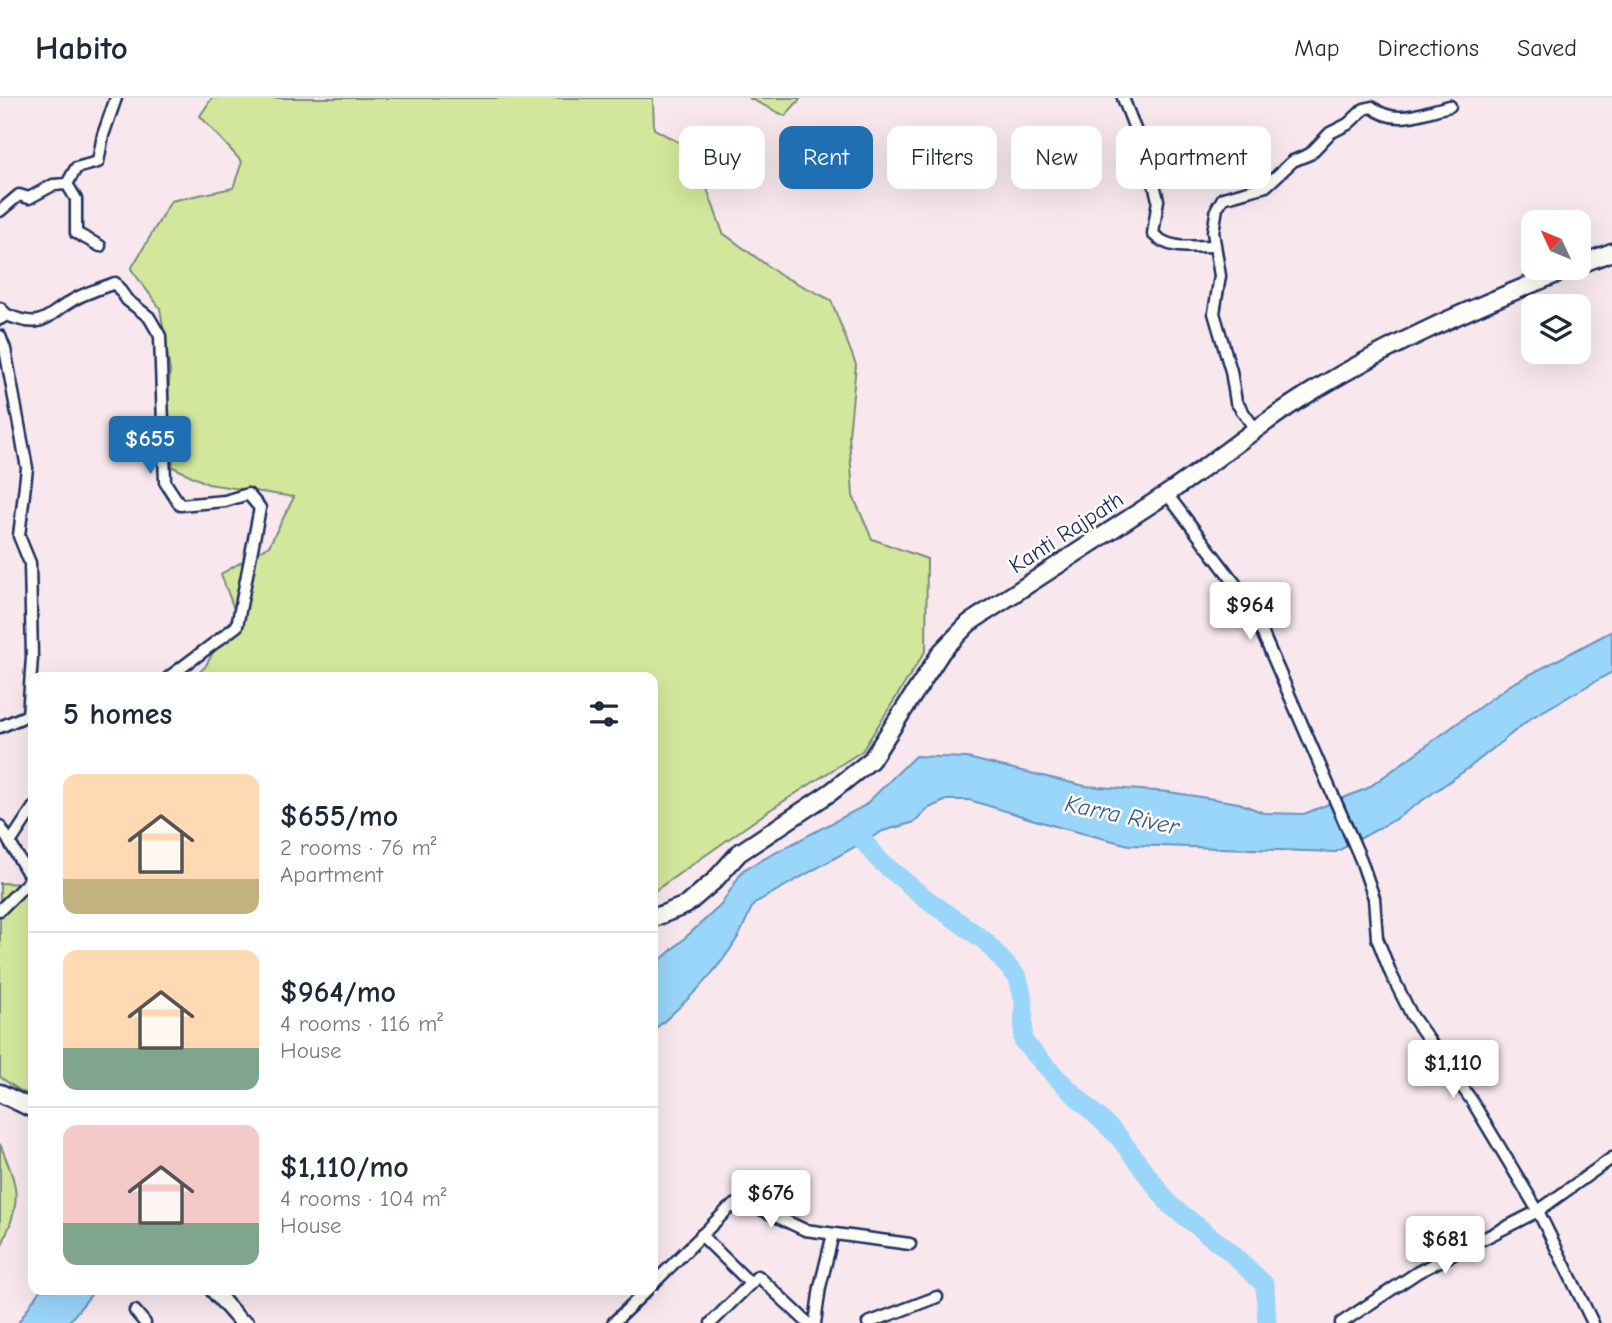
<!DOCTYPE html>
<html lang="en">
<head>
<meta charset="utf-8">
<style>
	body { margin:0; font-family:"Comic Neue",sans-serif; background:#f6f6f7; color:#1f2937; height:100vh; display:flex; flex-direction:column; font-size:26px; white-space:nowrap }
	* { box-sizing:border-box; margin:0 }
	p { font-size:23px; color:#747a83 }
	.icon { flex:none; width:38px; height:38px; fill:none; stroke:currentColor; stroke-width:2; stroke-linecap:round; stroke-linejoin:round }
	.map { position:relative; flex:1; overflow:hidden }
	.drawer { position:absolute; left:28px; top:574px; width:630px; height:623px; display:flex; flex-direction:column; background:#fff; border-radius:14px; box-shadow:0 7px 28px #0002 }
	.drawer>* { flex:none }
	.banner { position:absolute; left:679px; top:28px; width:665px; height:63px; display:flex; gap:14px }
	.needle { width:46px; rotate:314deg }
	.tools { position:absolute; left:1521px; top:112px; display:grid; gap:14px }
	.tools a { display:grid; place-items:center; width:70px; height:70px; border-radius:14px; background:#fff; box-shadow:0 7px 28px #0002; font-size:35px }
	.price { position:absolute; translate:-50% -60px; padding:0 16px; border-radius:7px; background:#fff; color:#222; font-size:23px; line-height:46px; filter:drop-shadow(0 2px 4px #0008) }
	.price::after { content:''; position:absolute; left:50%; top:42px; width:21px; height:16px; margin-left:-10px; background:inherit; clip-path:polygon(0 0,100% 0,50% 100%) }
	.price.selected { background:#1f6fb2; color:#fff }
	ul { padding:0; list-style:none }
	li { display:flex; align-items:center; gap:21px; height:175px; padding:0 35px }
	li+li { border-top:2px solid #e0e1e3 }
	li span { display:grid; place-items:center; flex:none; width:196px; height:140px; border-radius:14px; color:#555 }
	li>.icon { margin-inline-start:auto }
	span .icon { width:84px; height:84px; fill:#fffc; stroke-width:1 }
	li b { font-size:30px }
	h2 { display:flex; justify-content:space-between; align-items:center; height:84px; padding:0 35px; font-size:30px }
	.tag { padding:0 24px; border-radius:14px; background:#fff; box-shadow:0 7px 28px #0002; font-size:24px; line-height:63px }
	.tag.selected { background:#1f6fb2; color:#fff }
	header { display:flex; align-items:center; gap:42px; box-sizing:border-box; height:98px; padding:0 35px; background:#fff; border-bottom:2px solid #e0e1e3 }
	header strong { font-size:33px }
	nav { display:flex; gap:38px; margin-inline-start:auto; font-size:24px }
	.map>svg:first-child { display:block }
	.green { fill:#d3e79c; stroke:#778b7d; stroke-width:2 }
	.water { fill:#9ad5fa; stroke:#6793bc; stroke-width:2 }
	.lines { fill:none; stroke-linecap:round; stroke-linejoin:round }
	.river { stroke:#9ad5fa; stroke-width:19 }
	.minor-casing { stroke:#1b2f5e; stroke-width:15 }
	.secondary-casing { stroke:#1b2f5e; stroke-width:19 }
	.primary-casing { stroke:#1b2f5e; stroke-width:21 }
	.minor { stroke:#fdfcf7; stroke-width:10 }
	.secondary { stroke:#fdfcf7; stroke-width:14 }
	.primary { stroke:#fdfcf7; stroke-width:16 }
	.labels { text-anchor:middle; stroke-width:5; stroke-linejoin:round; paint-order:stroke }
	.street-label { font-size:23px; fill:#1b2f5e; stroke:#fdfcf7 }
	.water-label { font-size:24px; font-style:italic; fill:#3b5885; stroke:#fdfcf7 }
</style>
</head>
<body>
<header>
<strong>Habito</strong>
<nav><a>Map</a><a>Directions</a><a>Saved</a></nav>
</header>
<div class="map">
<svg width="1612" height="1225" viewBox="0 0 1612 1225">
	<rect width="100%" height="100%" fill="#f8e8ee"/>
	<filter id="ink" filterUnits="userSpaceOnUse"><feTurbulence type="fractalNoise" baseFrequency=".0143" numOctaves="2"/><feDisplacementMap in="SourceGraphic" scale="14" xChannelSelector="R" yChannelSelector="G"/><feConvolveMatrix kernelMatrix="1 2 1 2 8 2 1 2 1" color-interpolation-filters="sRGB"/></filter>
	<g filter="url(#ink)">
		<!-- green -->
		<g class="green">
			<polygon points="212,0 653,0 654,31 693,52 723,135 780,177 831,202 856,267 849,337 853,398 872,441 927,461 926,552 862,653 770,712 653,794 653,579 194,579 205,569 235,514 221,476 269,448 294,399 208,386 173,369 167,311 170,273 160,210 131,171 171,103 233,90 242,64 200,18"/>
			<polygon points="749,0 801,0 785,18"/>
			<polygon points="0,785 33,786 33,996 22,994 0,979"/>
			<path d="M0 1046C21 1096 21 1101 0 1152Z"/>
		</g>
		<!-- water -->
		<g class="water">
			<path d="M1612 533V574L1531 620 1470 669 1396 721 1336 754 1129 747 1058 729 969 702H947L929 710 915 724 883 733 755 805C747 816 745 828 738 839 717 875 684 906 653 933V869L721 807 743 772 864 708 915 658 967 660 1085 688 1169 694 1239 705 1264 715 1304 716 1368 690 1510 587Z"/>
			<polygon points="40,1192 95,1192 68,1225 18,1225"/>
		</g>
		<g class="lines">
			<!-- river -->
			<polyline class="river" points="854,732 881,764 924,799 985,843 1018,880 1024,904 1023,943 1057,980 1118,1038 1170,1107 1228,1152 1265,1187 1267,1225"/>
			<!-- minor casing -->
			<g class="minor-casing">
				<g id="minor">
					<path d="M1123 0 1150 70 1158 102 1153 136C1170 153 1192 148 1214 148"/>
					<polyline points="67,86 76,101 76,135 100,148"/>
					<polyline points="0,113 19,97 29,100 53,87 67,86 76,70 98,64 103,37 116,0"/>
					<polyline points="0,210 7,217 0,221"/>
					<path d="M7 217C44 232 44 219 73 202 85 195 101 190 115 185L127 202 149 219 160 238 165 384 180 407 225 403 248 396 260 410 237 528 169 579"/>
					<polyline points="0,238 5,251 27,370 19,438 30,465 32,559 28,617 0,629"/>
					<path d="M1255 331 1236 304 1231 273 1214 215 1220 178 1213 134 1217 110 1223 100 1266 88 1293 63 1310 56 1330 35 1348 26 1364 11 1372 9C1396 29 1422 14 1450 8"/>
					<polyline points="1167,396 1249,504 1361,762 1374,800 1377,840 1391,876 1412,918 1472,1003 1538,1113 1593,1225"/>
					<polyline points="0,728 31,781 0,812"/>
					<polyline points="10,745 33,710"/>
					<polyline points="701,1137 751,1186"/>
					<polyline points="653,1186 728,1111 738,1105 750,1106 805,1132 910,1146"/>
					<polyline points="135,1213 145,1225"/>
					<polyline points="613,1225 647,1192"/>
					<polyline points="711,1225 758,1178 808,1225"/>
					<polyline points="815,1225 820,1189 833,1136"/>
					<polyline points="868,1225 937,1199"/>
					<polyline points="1341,1225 1418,1174 1538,1113 1612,1060"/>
				</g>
			</g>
			<!-- secondary casing -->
			<g class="secondary-casing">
				<polyline id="secondary" points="213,1192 241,1224 246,1225"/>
			</g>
			<!-- primary casing -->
			<g class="primary-casing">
				<g id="primary">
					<polyline points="1578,167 1612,154"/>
					<path d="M653 820 686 807 714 783 739 755 831 694 871 662 942 553 969 525C1034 482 1100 440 1165 397 1215 364 1261 324 1313 293 1395 243 1482 205 1572 170"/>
					<polyline points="0,995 33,1011"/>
				</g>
			</g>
			<!-- minor -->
			<use href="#minor" class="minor"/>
			<!-- secondary -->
			<use href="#secondary" class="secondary"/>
			<!-- primary -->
			<use href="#primary" class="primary"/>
		</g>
	</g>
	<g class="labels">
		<!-- street labels -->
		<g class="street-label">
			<text transform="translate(1066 434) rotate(-33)" y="8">Kanti Rajpath</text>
		</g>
		<!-- water labels -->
		<g class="water-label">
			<text transform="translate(1122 717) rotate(12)" y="8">Karra River</text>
		</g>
	</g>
</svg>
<div class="tools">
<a><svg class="needle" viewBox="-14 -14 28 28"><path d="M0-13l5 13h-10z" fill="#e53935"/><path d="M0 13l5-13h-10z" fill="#747a83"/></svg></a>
<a><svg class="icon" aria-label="layers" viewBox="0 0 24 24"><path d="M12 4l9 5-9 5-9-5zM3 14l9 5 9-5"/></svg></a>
</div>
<b class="price selected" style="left:150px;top:378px">$655</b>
<b class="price" style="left:1250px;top:544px">$964</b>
<b class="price" style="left:1453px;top:1002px">$1,110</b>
<b class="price" style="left:771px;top:1132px">$676</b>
<b class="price" style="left:1445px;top:1178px">$681</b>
<div class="banner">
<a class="tag">Buy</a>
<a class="tag selected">Rent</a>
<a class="tag">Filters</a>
<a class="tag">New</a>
<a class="tag">Apartment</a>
</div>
<section class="drawer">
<h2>5 homes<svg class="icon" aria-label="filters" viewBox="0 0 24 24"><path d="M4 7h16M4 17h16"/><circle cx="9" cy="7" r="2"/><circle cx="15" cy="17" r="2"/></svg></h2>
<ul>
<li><span style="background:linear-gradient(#ffd9b3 75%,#c2b280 0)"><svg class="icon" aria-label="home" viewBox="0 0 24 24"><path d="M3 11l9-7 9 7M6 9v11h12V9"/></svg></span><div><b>$655/mo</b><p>2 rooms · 76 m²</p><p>Apartment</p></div></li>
<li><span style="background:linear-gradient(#ffd9b3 70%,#7fa58c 0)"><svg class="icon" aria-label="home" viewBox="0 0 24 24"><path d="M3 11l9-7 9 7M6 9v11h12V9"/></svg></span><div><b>$964/mo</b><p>4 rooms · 116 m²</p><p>House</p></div></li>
<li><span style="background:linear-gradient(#f6c9c9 70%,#7fa58c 0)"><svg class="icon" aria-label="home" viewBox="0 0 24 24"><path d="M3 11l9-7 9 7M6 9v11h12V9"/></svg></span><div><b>$1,110/mo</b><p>4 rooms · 104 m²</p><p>House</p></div></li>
</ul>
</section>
</div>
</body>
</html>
